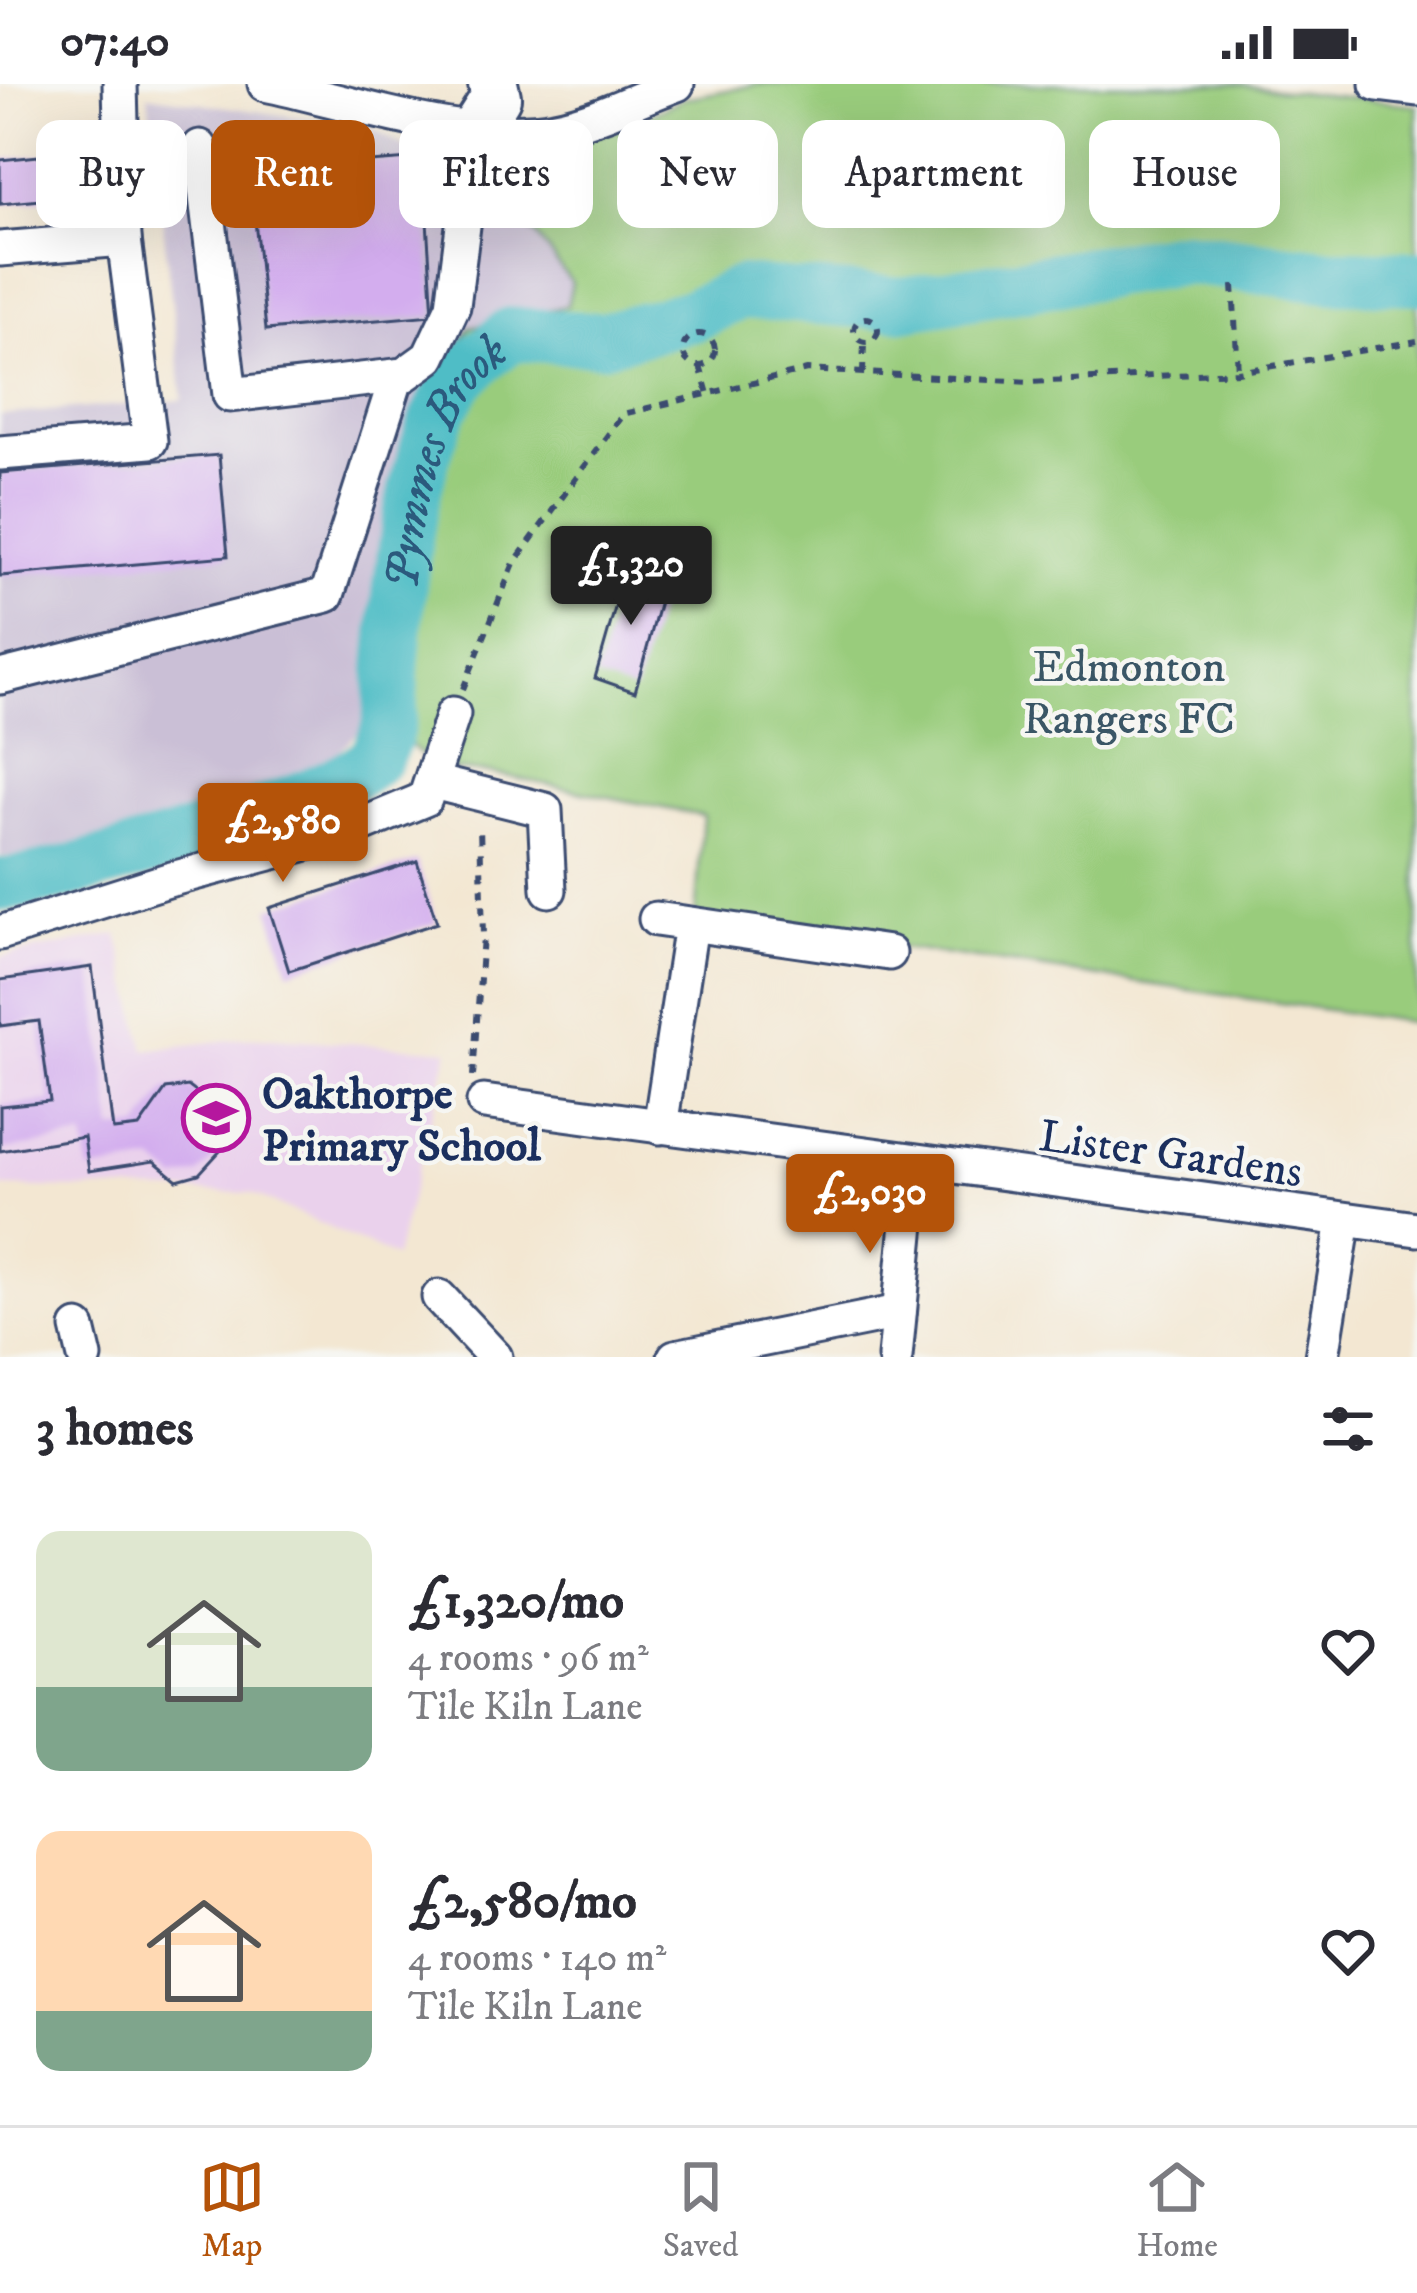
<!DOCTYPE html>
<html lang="en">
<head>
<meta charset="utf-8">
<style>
	body { margin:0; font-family:"IM FELL DW Pica",serif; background:#f2f2f3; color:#2b2b33; height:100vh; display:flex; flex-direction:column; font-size:45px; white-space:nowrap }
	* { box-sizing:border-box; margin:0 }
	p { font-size:39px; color:#7c7c81 }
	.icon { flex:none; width:66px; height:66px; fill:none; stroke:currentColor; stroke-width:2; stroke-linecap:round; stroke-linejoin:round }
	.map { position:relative; height:1273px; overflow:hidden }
	.side { display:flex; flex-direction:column; background:#fff; flex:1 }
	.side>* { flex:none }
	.guide { position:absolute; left:36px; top:36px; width:1347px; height:108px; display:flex; gap:24px }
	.price { position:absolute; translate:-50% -102px; padding:0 27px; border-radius:12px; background:#b45309; color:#fff; font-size:39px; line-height:78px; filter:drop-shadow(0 3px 6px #0008) }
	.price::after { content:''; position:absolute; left:50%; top:72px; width:36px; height:27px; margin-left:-18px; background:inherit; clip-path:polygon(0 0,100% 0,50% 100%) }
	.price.current { background:#222; color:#fff }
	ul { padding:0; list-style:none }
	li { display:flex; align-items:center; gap:36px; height:300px; padding:0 36px }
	li span { display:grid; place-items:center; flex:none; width:336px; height:240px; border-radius:24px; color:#555 }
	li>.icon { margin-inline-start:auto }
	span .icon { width:144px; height:144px; fill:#fffc; stroke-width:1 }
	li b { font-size:51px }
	h2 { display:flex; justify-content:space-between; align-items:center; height:144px; padding:0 36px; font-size:51px }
	.pill { padding:0 42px; border-radius:24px; background:#fff; box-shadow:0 12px 48px #0002; font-size:42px; line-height:108px }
	.pill.current { background:#b45309; color:#fff }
	.status { display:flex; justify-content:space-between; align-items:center; height:84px; padding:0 60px; background:#fff; direction:ltr }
	.status svg { height:33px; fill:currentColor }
	.tabs { display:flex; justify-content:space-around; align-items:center; height:168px; border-top:3px solid #e1e1e2; background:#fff; font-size:33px; color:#7c7c81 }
	.tabs a { display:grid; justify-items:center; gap:6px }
	.tabs .current { color:#b45309 }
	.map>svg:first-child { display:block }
	.built { fill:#ead1ec }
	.industrial { fill:#cabfd6 }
	.green { fill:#99cc7c; stroke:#5a7e6d; stroke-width:3 }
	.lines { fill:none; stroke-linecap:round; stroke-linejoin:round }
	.river { stroke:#4fbdc6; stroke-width:54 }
	.building { fill:#d3adee }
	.minor-casing { stroke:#3b4b6f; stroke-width:39 }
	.highway-casing { stroke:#3b4b6f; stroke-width:54 }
	.path { stroke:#3b4b6f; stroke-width:6; stroke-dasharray:9 9; stroke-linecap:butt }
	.minor { stroke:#fff; stroke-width:33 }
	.highway { stroke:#fff; stroke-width:48 }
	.labels { text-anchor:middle; stroke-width:9; stroke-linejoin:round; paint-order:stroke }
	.park-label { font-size:45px; fill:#3a5666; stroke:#f6f6f2 }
	.poi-label { font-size:45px; font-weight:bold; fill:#1b2f5e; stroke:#f6f6f2; text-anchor:start }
	.street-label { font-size:45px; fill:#1b2f5e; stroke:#f6f6f2 }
	.water-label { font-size:48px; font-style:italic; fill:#2b5a7d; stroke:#f6f6f2 }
</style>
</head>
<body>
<div class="status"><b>07:40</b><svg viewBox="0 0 49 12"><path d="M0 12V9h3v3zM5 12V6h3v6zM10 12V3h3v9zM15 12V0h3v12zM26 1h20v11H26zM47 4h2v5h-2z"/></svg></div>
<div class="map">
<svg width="1417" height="1273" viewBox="0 0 1417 1273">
	<rect width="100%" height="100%" fill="#f6f6f2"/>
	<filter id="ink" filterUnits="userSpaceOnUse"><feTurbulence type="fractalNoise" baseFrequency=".00833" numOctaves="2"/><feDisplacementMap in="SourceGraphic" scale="24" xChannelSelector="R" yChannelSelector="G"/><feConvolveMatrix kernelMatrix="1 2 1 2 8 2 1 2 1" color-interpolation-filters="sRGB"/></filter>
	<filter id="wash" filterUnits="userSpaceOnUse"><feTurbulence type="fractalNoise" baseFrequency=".004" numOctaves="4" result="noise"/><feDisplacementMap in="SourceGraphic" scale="48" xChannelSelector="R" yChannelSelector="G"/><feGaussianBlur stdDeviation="2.7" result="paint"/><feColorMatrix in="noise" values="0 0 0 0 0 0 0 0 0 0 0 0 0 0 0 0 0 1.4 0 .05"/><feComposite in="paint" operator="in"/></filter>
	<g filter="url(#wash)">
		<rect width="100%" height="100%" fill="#f3e7d2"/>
		<!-- built -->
		<polygon class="built" points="118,850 145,966 256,953 449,966 395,1173 251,1109 0,1103 0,873"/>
		<!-- industrial -->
		<polygon class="industrial" points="148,11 372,45 489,111 537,152 572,199 566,223 471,243 383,470 376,632 325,680 138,760 64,771 0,773 0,331 183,316"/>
		<!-- green -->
		<polygon class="green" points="759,0 1231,0 1417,21 1417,939 695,834 703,732 490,689 437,684 376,632 383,470 423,309 471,243 567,222 572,199 537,152 489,111 505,63 615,46 686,14"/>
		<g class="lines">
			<!-- river -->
			<path class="river" id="s1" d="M0 801C56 798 352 713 377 671 395 642 390 606 393 573 400 492 410 367 457 299 470 281 494 265 511 250L602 255 690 232 742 208 903 220 1185 174 1332 192 1417 194"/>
		</g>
		<g id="blocks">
			<!-- building -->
			<g class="building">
				<polygon points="87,67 91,111 0,120 0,76"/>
				<polygon points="423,74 433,231 266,246 250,87"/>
				<polygon points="219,371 228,472 0,492 0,389"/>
				<polygon points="627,482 667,492 635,608 595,594"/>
				<polygon points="417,777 437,839 289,887 269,824"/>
				<polygon points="92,883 113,1046 139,1043 166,1005 188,1002 226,1031 232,1054 199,1090 177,1096 154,1077 89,1087 84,1053 0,1067 0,1022 50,1017 39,937 0,942 0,896"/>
			</g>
		</g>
	</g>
	<g filter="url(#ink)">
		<use href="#blocks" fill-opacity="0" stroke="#3b4b6f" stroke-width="3"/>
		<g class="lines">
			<!-- minor casing -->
			<g class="minor-casing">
				<g id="minor">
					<path d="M265 0C351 18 469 60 555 44 597 36 636 15 677 0"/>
					<polyline points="1377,0 1417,5"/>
					<polyline points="200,63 230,311 404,291 429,273 453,222 475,46"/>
					<polyline points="0,165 124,155"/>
					<polyline points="0,369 150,357 124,155 120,0"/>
					<polyline points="0,593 327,511 397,292"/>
					<polyline points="433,698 545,726 549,806"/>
					<polyline points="656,835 889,869"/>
					<polyline points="0,849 168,796 338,751 425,715 453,630"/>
					<polyline points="484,1018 1417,1145"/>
					<polyline points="660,1043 691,841"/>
					<polyline points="439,1213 495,1273"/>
					<polyline points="78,1244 85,1273"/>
					<polyline points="675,1273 899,1228"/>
					<polyline points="895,1273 914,1078"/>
					<polyline points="1322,1273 1344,1136"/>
				</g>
			</g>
			<!-- highway casing -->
			<g class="highway-casing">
				<polyline id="highway" points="475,46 496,13 493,0"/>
			</g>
			<!-- path -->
			<g class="path">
				<polyline points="1233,201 1238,288"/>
				<circle cx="866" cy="246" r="12"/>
				<circle cx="699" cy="266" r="16"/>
				<polyline points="700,282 708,310"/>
				<polyline points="863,289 864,258"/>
				<polyline points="463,605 514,479 623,330 807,286 1029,298 1238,288 1417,257"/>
				<polyline points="473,992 483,852 480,742"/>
			</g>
			<!-- minor -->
			<use href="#minor" class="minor"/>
			<!-- highway -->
			<use href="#highway" class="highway"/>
		</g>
	</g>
	<!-- icons -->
	<defs>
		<g id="school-ring" transform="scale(3.45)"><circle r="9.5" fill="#f6f6f2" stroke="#b5179e" stroke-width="1.5"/><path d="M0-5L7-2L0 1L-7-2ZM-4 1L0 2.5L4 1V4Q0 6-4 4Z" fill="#b5179e"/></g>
	</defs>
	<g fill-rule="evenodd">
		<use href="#school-ring" x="216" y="1034"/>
	</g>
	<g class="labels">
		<!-- park labels -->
		<g class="park-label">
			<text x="1129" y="597">Edmonton<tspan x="1129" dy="52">Rangers FC</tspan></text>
		</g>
		<!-- poi labels -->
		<g class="poi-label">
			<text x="262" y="1024">Oakthorpe<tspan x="262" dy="52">Primary School</tspan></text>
		</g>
		<!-- street labels -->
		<g class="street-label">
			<text transform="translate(1171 1068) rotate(8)" y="16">Lister Gardens</text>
		</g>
		<!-- water labels -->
		<g class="water-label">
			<text dy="17" stroke="none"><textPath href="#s1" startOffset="708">Pymmes Brook</textPath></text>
		</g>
	</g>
</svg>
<b class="price current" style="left:631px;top:544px">£1,320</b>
<b class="price" style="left:283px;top:801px">£2,580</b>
<b class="price" style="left:870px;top:1172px">£2,030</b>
<div class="guide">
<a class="pill">Buy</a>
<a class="pill current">Rent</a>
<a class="pill">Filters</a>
<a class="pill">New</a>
<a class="pill">Apartment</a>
<a class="pill">House</a>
</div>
</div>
<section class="side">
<h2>3 homes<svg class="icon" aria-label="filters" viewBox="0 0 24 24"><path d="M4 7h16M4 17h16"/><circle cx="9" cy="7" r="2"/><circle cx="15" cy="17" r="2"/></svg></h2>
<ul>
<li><span style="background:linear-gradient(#dfe7d0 65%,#7fa58c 0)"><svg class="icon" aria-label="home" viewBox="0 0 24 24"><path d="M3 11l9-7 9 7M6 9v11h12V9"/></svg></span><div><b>£1,320/mo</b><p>4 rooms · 96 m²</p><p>Tile Kiln Lane</p></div><svg class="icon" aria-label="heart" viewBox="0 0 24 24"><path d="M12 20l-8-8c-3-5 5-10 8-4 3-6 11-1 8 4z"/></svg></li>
<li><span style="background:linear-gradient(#ffd9b3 75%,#7fa58c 0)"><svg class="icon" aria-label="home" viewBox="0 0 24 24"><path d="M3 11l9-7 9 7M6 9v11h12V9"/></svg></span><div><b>£2,580/mo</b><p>4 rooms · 140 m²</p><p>Tile Kiln Lane</p></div><svg class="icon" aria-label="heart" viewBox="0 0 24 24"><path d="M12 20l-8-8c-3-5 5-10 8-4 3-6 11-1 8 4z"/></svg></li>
</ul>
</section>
<nav class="tabs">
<a class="current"><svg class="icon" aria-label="map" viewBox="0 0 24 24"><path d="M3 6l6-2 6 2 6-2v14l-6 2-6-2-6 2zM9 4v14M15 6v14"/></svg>Map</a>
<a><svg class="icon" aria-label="saved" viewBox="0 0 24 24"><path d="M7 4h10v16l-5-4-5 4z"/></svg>Saved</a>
<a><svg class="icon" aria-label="home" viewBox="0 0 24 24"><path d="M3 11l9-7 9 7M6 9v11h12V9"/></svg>Home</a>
</nav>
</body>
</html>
